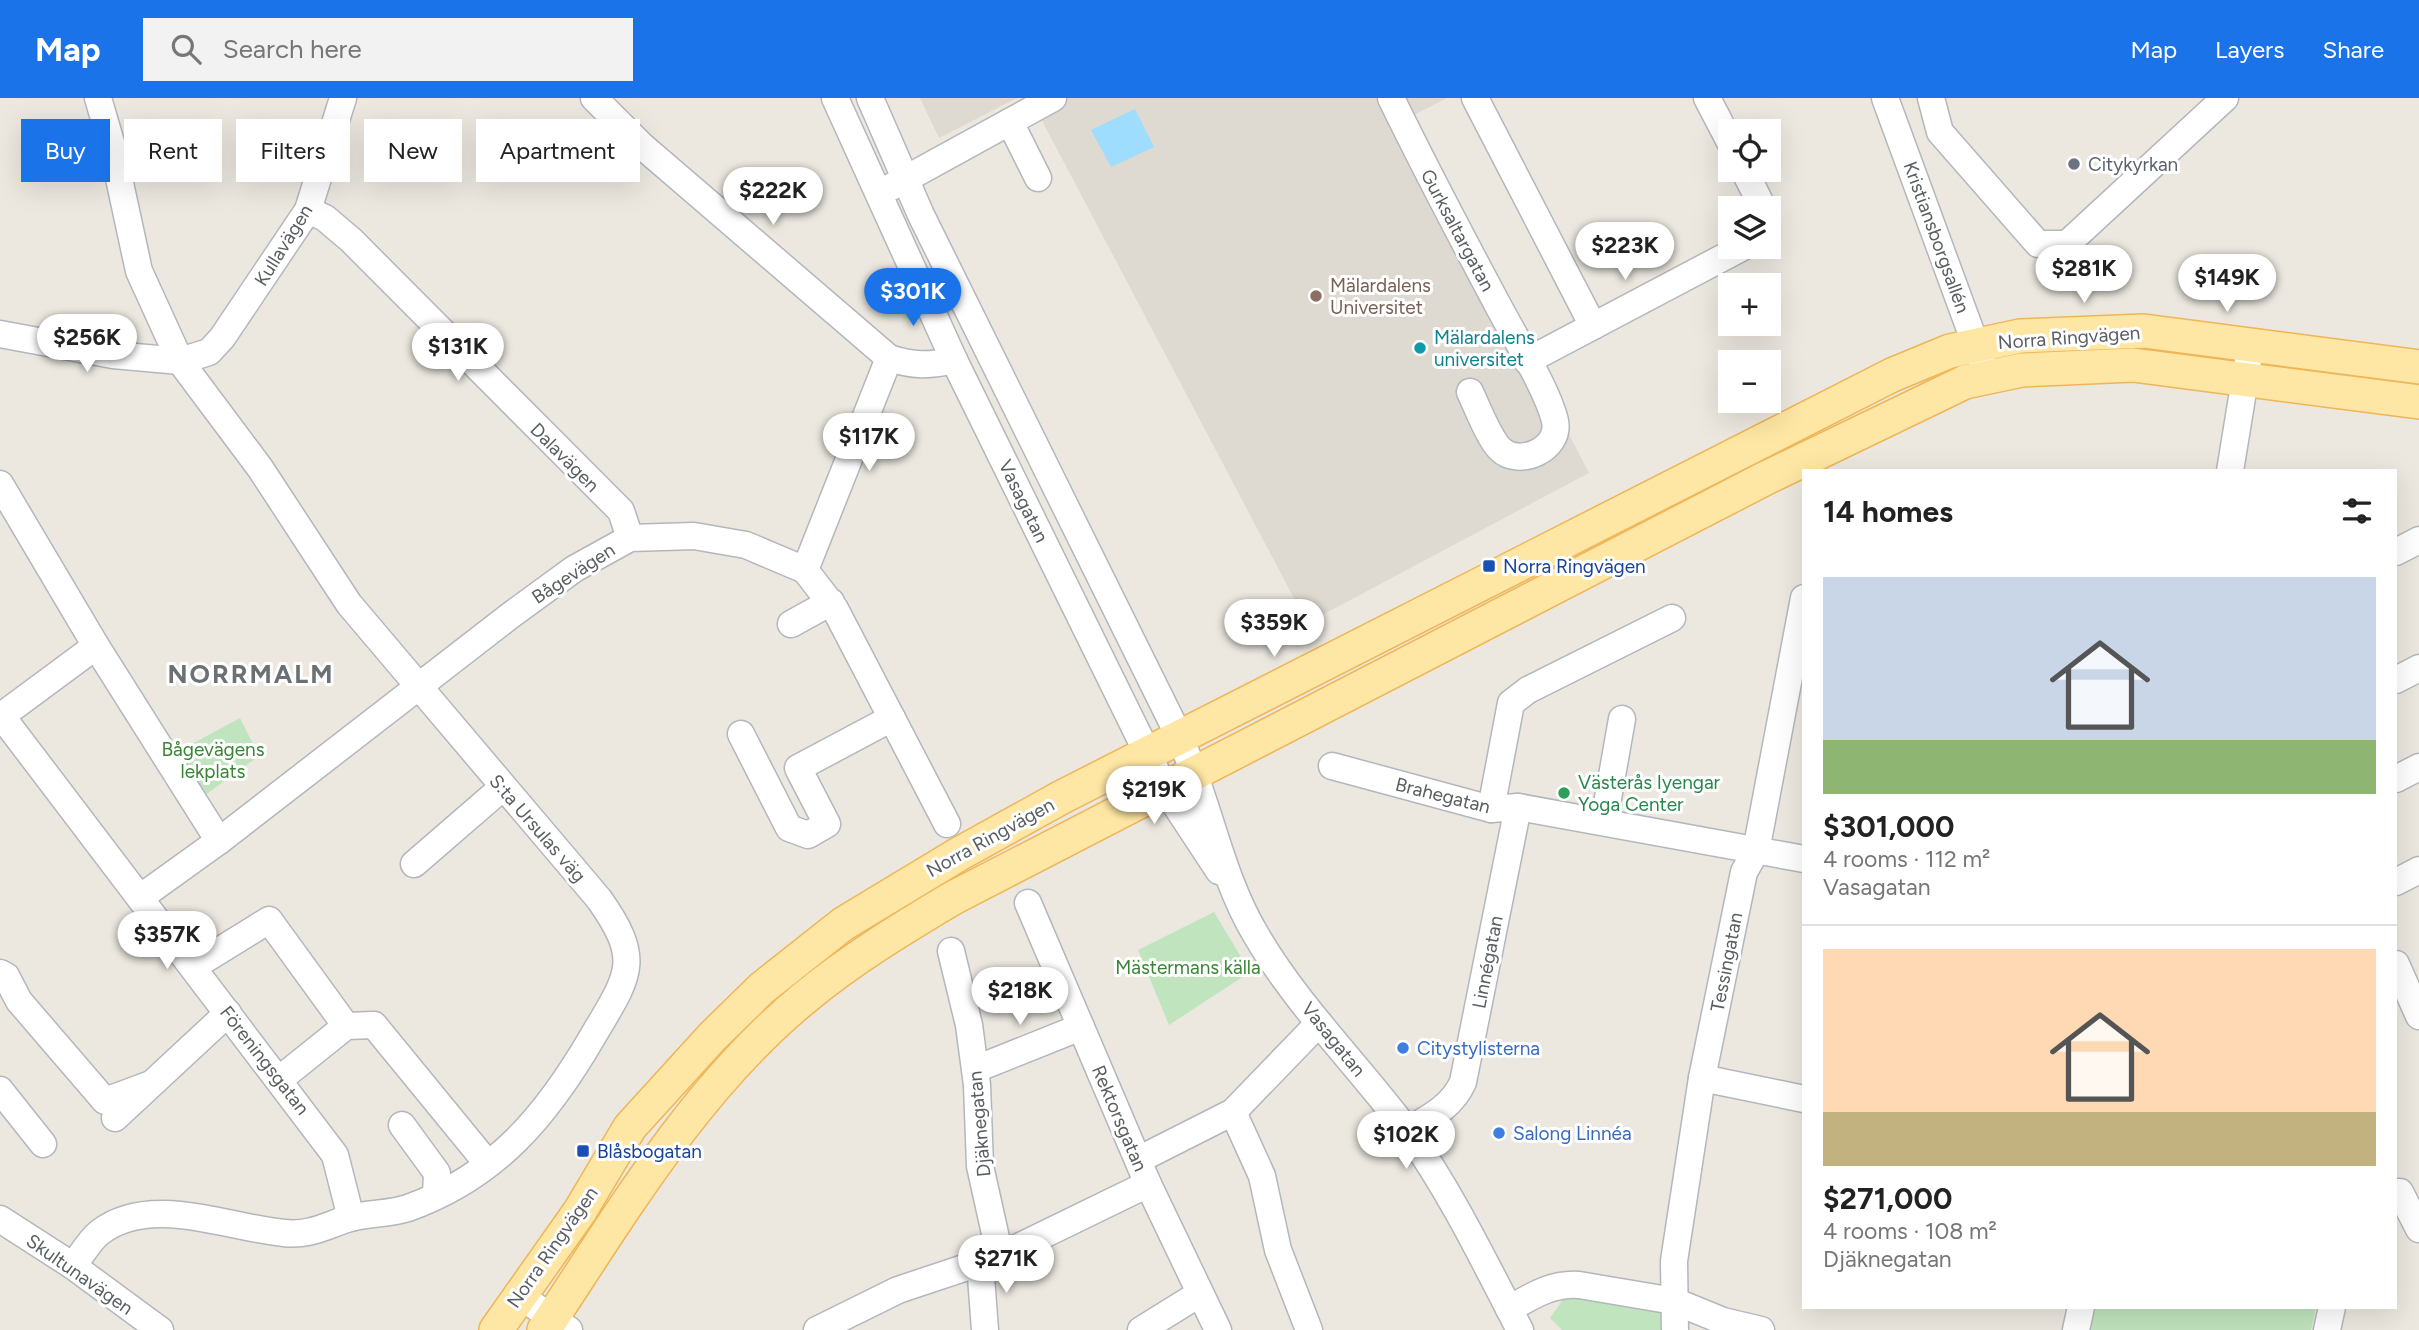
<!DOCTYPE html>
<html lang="en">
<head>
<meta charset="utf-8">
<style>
	body { margin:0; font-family:Figtree,sans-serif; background:#f2f2f2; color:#222; height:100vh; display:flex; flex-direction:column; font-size:26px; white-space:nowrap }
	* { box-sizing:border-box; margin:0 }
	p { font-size:23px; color:#767676 }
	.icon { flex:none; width:38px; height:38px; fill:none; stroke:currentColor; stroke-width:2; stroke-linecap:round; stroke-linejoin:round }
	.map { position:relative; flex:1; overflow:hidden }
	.details { position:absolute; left:1802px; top:371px; width:595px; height:840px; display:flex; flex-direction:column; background:#fff; border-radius:0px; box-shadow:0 7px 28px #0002 }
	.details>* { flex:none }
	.banner { position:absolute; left:21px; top:21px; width:665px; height:63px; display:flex; gap:14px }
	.buttons { position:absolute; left:1718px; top:21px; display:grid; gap:14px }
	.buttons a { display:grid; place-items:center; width:63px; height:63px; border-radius:0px; background:#fff; box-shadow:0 7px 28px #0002; font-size:35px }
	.price { position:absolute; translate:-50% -60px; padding:0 16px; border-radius:24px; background:#fff; color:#222; font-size:23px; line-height:46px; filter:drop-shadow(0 2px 4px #0008) }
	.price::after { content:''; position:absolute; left:50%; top:42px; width:21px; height:16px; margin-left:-10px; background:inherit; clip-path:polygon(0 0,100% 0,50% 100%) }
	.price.current { background:#1a73e8; color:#fff }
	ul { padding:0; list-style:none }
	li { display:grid; align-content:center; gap:14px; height:371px; padding:0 21px }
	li+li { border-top:2px solid #e0e0e0 }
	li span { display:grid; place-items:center; height:217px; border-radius:0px; color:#555 }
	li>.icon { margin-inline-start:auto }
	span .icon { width:126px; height:126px; fill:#fffc; stroke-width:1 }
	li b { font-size:30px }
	h2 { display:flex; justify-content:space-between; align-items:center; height:84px; padding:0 21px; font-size:30px }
	.tag { padding:0 24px; border-radius:0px; background:#fff; box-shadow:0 7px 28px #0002; font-size:24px; line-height:63px }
	.tag.current { background:#1a73e8; color:#fff }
	header { display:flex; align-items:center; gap:42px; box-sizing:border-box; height:98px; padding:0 35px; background:#1a73e8; color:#fff }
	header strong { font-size:33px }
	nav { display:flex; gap:38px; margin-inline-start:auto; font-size:24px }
	.search { width:490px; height:63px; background:#f2f2f2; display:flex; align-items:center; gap:18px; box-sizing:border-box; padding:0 24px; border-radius:0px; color:#767676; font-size:26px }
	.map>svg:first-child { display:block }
	.education { fill:#dedad1 }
	.green { fill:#c0e4bd }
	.water { fill:#9fddfe }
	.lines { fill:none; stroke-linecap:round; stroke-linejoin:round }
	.minor-casing { stroke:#b3b7bb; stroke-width:29 }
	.major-casing { stroke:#efb557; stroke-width:36 }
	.minor { stroke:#fff; stroke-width:26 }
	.major { stroke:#fee6a4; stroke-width:33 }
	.worship-dot { fill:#6b7280; stroke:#fff; stroke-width:2.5 }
	.education-dot { fill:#8d6e63; stroke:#fff; stroke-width:2.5 }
	.culture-dot { fill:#0f9aa8; stroke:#fff; stroke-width:2.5 }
	.transit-dot { fill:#1a4fb4; stroke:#fff; stroke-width:2.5 }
	.leisure-dot { fill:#2e9e5b; stroke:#fff; stroke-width:2.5 }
	.shop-dot { fill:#3f7fe0; stroke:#fff; stroke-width:2.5 }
	.labels { text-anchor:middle; stroke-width:6; stroke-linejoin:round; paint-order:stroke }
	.worship-label { font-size:19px; fill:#5b616d; stroke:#fff; text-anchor:start }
	.street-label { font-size:19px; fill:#595e61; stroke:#fff }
	.education-label { font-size:19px; fill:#785e54; stroke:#fff; text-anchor:start }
	.culture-label { font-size:19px; fill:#0d838f; stroke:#fff; text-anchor:start }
	.transit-label { font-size:19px; fill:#164399; stroke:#fff; text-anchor:start }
	.park-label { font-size:19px; fill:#3a8436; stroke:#fff }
	.leisure-label { font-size:19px; fill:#27864d; stroke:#fff; text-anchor:start }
	.shop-label { font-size:19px; fill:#366cbe; stroke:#fff; text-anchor:start }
	.district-label { font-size:26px; font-weight:bold; letter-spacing:2px; fill:#6a7073; stroke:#fff }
</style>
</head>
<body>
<header>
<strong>Map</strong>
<div class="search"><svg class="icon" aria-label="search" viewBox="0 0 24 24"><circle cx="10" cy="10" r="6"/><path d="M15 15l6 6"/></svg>Search here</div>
<nav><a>Map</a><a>Layers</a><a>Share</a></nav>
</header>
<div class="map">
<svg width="2419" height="1232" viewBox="0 0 2419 1232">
	<rect width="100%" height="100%" fill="#ece8e0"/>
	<!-- education -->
	<g class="education">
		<polygon points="920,0 1017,0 939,40"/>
		<polygon points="1030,0 1447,0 1406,21 1589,375 1307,525"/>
	</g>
	<!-- green -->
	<g class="green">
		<polygon points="240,620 259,658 201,700 175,655"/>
		<polygon points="1214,814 1250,874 1169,927 1138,852"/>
		<polygon points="1569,1193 1672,1217 1668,1232 1562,1232 1550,1220"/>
		<polygon points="2095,1209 2316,1209 2311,1232 2090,1232"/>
	</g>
	<!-- water -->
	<polygon class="water" points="1135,11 1154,49 1111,69 1091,32"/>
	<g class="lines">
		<!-- minor casing -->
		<g class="minor-casing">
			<g id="minor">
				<path d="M594 0 641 47 889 260C913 268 930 268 954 262"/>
				<polyline points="835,0 954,262 1165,691 1219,773"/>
				<path d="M870 0 921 117 1180 640C1209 704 1220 777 1256 837 1298 909 1359 968 1408 1034 1452 1096 1485 1165 1520 1232"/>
				<path d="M1391 0C1426 72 1463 142 1501 213 1516 241 1548 293 1555 323 1561 351 1519 370 1500 351 1489 340 1477 309 1470 294"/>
				<polyline points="1475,0 1593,228"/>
				<polyline points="1707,0 1731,46"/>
				<polyline points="1885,0 1982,264"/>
				<polyline points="1931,0 1940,34 2038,146 2067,146 2225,0"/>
				<polyline points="1010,24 1038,80"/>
				<polyline points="1744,72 1763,110"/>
				<polyline points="891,89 1053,0"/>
				<polyline points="308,112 325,120 351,142 621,413 630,440"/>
				<polyline points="0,236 113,257 180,263 209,254 222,240 308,112 343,0"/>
				<polyline points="1527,263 1743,149"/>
				<polyline points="2230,373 2248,263"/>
				<polyline points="0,386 96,548 0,619"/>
				<polyline points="2396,454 2419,442"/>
				<polyline points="805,472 889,260"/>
				<polyline points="791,526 831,504"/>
				<polyline points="96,548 219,743"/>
				<polyline points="2396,582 2419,570"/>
				<polyline points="0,616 335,1057 351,1120"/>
				<polyline points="741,636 789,730 808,737 827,726 798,670 892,620"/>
				<polyline points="1332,668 1491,711 1518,709 1804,761"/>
				<polyline points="2396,681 2419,669"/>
				<polyline points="1491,711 1511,605 1528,592 1672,520"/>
				<polyline points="1604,723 1622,621"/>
				<polyline points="414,766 503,689"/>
				<polyline points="2396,784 2419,772"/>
				<polyline points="141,799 219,743 511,517 574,471 630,440 694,438 746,447 805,472 835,511 947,726"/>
				<polyline points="1028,805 1148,1086 1218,1232"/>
				<polyline points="951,853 969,927 977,987 980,1068 1000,1158"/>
				<polyline points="2396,866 2419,918"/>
				<polyline points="193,869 269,822 346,928"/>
				<polyline points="0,875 6,878 19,903 105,1003 151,986"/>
				<polyline points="976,971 1081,929"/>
				<polyline points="1702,980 1804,1001"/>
				<polyline points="280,981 346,928 374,927 487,1065"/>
				<polyline points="0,992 43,1046"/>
				<polyline points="1233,1014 1262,1078 1278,1152 1309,1232"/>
				<polyline points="115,1020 228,915"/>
				<polyline points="402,1027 437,1075 436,1097"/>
				<path d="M1407 1033C1430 1019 1452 1009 1463 984L1518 709"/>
				<polyline points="1138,1062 1233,1014 1319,925"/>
				<polyline points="2396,1094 2400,1094 2419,1131"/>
				<polyline points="0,1121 73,1168 160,1232"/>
				<polyline points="980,1165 985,1232"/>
				<path d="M73 1168C81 1158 89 1143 99 1135 150 1095 228 1130 284 1135 310 1138 327 1127 350 1120 369 1115 390 1116 408 1110 497 1078 547 1017 593 938 629 877 643 863 599 801L349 506 260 370 180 263 139 173 112 48 98 0"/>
				<polyline points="519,1197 569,1232"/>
				<path d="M1509 1211C1532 1198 1552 1185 1579 1187L1674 1203 1723 1223 1761 1232"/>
				<polyline points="817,1232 898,1192 1000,1158 1148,1086"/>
				<polyline points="1141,1232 1199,1196"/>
				<polyline points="1675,1232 1674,1163 1702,980 1744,774 1756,753 1804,500"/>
				<polyline points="2076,1232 2081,1209"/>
				<polyline points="2327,1232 2332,1209"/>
			</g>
		</g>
		<!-- major casing -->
		<g class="major-casing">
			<g id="major">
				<polyline points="496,1232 580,1113 630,1029 712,939 762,890 843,826 959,756 1062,699 1892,277 1950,253 2020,238 2144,233 2419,269"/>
				<path d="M544 1232C621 1116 694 991 803 901 850 862 901 831 953 800L1766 380 1965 284 2022 272 2133 267 2419 304"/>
			</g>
		</g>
		<!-- minor -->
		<use href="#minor" class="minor"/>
		<!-- major -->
		<use href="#major" class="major"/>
	</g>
	<!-- markers -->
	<circle class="worship-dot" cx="2074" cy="66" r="7"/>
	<circle class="education-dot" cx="1316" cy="198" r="7"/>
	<circle class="culture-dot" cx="1420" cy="250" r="7"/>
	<g class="transit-dot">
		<rect x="1482" y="461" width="14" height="14" rx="3.5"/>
		<rect x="576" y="1046" width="14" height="14" rx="3.5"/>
	</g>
	<circle class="leisure-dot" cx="1564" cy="695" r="7"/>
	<g class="shop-dot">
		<circle cx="1403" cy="950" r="7"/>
		<circle cx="1499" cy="1035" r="7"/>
	</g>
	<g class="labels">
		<!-- worship labels -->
		<g class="worship-label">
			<text x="2088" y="73">Citykyrkan</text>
		</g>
		<!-- street labels -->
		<g class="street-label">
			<text transform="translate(1458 132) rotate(62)" y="7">Gurksaltargatan</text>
			<text transform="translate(1937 139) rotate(70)" y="7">Kristiansborgsallén</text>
			<text transform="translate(283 147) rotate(-58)" y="7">Kullavägen</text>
			<text transform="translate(2069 239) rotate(-4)" y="7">Norra Ringvägen</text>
			<text transform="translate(565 359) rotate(45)" y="7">Dalavägen</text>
			<text transform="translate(1024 403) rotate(64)" y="7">Vasagatan</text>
			<text transform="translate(573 475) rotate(-33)" y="7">Bågevägen</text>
			<text transform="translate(1443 697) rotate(14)" y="7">Brahegatan</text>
			<text transform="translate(538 730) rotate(49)" y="7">S:ta Ursulas väg</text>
			<text transform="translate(990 739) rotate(-29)" y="7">Norra Ringvägen</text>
			<text transform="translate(1487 864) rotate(-79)" y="7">Linnégatan</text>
			<text transform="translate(1726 864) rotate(-79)" y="7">Tessingatan</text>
			<text transform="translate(1334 941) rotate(51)" y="7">Vasagatan</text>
			<text transform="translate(265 962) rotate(52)" y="7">Föreningsgatan</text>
			<text transform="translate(1120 1020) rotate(67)" y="7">Rektorsgatan</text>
			<text transform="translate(979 1026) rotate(-95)" y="7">Djäknegatan</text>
			<text transform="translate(552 1149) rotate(-55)" y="7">Norra Ringvägen</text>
			<text transform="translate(80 1176) rotate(35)" y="7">Skultunavägen</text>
		</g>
		<!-- education labels -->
		<g class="education-label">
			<text x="1330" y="194">Mälardalens<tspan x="1330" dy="22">Universitet</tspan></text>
		</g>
		<!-- culture labels -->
		<g class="culture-label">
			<text x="1434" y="246">Mälardalens<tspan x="1434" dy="22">universitet</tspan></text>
		</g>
		<!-- transit labels -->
		<g class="transit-label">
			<text x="1503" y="475">Norra Ringvägen</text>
			<text x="597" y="1060">Blåsbogatan</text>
		</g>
		<!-- park labels -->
		<g class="park-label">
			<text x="213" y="658">Bågevägens<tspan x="213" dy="22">lekplats</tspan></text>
			<text x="1188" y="876">Mästermans källa</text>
		</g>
		<!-- leisure labels -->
		<g class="leisure-label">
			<text x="1578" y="691">Västerås Iyengar<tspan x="1578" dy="22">Yoga Center</tspan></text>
		</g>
		<!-- shop labels -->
		<g class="shop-label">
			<text x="1417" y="957">Citystylisterna</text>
			<text x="1513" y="1042">Salong Linnéa</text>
		</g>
		<!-- district labels -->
		<g class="district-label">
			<text x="251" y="585">NORRMALM</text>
		</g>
	</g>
</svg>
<div class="buttons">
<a><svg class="icon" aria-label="locate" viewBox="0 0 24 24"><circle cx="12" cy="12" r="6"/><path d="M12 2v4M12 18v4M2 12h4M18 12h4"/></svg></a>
<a><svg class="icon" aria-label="layers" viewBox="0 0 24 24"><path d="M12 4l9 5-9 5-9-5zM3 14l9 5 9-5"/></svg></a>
<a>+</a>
<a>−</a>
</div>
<b class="price" style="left:773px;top:129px">$222K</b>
<b class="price" style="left:1625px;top:184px">$223K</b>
<b class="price" style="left:2084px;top:207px">$281K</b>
<b class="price" style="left:2227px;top:216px">$149K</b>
<b class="price current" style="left:913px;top:230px">$301K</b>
<b class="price" style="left:87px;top:276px">$256K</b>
<b class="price" style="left:458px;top:285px">$131K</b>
<b class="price" style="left:869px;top:375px">$117K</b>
<b class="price" style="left:1274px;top:561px">$359K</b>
<b class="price" style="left:1154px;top:728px">$219K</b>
<b class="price" style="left:167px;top:873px">$357K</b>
<b class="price" style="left:1020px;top:929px">$218K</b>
<b class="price" style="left:1406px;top:1073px">$102K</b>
<b class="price" style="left:1006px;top:1197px">$271K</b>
<div class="banner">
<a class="tag current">Buy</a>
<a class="tag">Rent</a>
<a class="tag">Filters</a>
<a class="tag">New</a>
<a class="tag">Apartment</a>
</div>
<section class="details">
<h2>14 homes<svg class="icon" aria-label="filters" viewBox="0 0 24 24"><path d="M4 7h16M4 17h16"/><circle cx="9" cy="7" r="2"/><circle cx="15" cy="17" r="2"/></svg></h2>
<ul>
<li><span style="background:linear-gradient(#c9d6e8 75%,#8fb573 0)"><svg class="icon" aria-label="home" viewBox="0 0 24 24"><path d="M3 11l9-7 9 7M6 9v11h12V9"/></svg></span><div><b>$301,000</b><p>4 rooms · 112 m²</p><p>Vasagatan</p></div></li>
<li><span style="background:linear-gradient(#ffd9b3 75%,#c2b280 0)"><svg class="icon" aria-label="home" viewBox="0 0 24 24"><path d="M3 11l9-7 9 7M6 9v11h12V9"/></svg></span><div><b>$271,000</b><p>4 rooms · 108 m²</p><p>Djäknegatan</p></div></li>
</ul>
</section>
</div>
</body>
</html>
